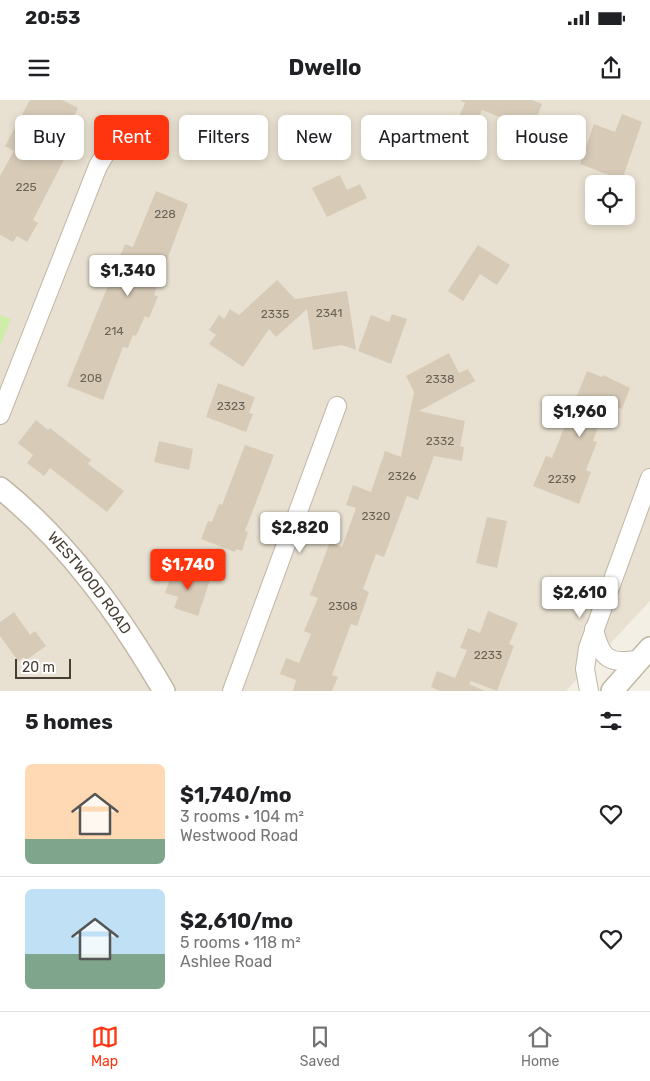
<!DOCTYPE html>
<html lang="en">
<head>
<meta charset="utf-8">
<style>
	body { margin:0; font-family:Rubik,sans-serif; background:#f6f6f6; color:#202124; height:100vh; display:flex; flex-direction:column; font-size:19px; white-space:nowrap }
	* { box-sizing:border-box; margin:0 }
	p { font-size:16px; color:#757577 }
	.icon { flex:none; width:28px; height:28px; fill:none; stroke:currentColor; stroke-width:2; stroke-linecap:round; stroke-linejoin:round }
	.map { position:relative; height:591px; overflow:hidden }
	.panel { display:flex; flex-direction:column; background:#fff; flex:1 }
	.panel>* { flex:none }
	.guide { position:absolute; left:15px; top:15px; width:620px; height:45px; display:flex; gap:10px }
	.fabs { position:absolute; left:585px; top:75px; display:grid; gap:10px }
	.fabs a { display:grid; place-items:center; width:50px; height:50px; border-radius:8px; background:#fff; box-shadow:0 2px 8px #0003; font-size:25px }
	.scale { position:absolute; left:15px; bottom:12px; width:56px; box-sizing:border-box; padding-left:5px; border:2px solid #473f33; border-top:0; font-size:14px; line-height:18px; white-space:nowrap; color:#473f33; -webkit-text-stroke:4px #fff; paint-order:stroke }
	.price { position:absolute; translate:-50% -42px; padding:0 11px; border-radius:5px; background:#fff; color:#222; font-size:16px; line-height:32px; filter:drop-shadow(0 1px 2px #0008) }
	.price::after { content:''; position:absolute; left:50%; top:30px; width:15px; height:11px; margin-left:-8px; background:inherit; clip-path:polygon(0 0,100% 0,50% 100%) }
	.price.active { background:#ff3510; color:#fff }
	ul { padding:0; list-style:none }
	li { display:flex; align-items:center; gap:15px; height:125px; padding:0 25px }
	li+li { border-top:1px solid #e0e0e0 }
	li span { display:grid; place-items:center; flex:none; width:140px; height:100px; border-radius:8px; color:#555 }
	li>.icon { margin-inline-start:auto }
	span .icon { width:60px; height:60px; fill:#fffc; stroke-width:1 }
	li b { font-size:21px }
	h2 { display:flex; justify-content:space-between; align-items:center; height:60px; padding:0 25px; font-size:21px }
	.tag { padding:0 18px; border-radius:8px; background:#fff; box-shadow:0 2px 8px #0003; font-size:18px; line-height:45px }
	.tag.active { background:#ff3510; color:#fff }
	.status { display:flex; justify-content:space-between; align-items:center; height:35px; padding:0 25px; background:#fff; direction:ltr }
	.status svg { height:14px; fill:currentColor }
	header { display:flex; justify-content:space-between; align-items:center; height:65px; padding:0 25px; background:#fff; font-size:22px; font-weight:700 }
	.tab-bar { display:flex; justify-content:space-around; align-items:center; height:70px; border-top:1px solid #e0e0e0; background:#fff; font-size:14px; color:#757577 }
	.tab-bar a { display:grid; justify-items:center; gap:2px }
	.tab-bar .active { color:#ff3510 }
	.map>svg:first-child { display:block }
	.residential { fill:#e8e1d1; fill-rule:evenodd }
	.green { fill:#cdeda8 }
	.building { fill:#d7cbb8 }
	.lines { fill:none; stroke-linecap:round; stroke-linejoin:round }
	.minor-casing { stroke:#c0b7a5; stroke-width:20 }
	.tertiary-casing { stroke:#c0b7a5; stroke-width:24 }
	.minor { stroke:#fff; stroke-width:18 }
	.tertiary { stroke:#fff; stroke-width:21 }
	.labels { text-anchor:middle; stroke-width:4; stroke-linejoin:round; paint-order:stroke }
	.number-label { font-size:12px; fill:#6b6254 }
	.street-label { font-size:15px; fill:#473f33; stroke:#fff }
</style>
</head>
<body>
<div class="status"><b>20:53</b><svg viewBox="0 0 49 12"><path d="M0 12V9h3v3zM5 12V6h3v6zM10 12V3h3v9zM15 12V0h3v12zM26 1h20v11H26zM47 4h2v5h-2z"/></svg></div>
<header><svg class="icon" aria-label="menu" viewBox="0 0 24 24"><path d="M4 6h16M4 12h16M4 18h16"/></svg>Dwello<svg class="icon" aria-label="share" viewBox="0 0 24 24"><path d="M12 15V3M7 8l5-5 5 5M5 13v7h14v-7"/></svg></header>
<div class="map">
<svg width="650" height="591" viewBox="0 0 650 591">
	<rect width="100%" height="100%" fill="#f4efe4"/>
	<!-- residential -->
	<path class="residential" d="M0 0H650V501L566 591H0ZM594 84H626V116H594Z"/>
	<!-- green -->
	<polygon class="green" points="0,215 11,219 0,246"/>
	<!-- building -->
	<g class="building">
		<polygon points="30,0 62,0 78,8 62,39 72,44 33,120 38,123 27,142 17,136 13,142 0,135 0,76 14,51 5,46"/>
		<polygon points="460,0 532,0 542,4 532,30 482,10 476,24 459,17 465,3"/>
		<polygon points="622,14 642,22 622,80 580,64 594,24 615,32"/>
		<polygon points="340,75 347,90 360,84 367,98 327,117 312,88"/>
		<polygon points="156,91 188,104 154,195 158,196 149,218 145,216 136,236 133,235 128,248 123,247 103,300 67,286 125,144 133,147"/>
		<polygon points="478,145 510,165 497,185 480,174 463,201 448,191"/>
		<polygon points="277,180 295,199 347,191 356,250 342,245 313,250 307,209 276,237 269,229 243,267 209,244 216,235 209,230 219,215 224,219 230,209 239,215"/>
		<polygon points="392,214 407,219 391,264 358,251 371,215 389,222"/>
		<polygon points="449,253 459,273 468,269 475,281 419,311 465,321 460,346 464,347 462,361 434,356 418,400 407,396 384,457 376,454 363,489 369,492 357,526 351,524 332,575 338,577 332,591 293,591 296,580 280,574 286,558 299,563 311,534 304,531 318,498 310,495 330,442 342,447 356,408 346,405 353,385 371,392 385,351 401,357 414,292 406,276"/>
		<polygon points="587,271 602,277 603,275 630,288 622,309 607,303 593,341 597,342 586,370 591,372 579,404 533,386 546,356 552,358"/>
		<polygon points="218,283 255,297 249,313 253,314 246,332 206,317"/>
		<polygon points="36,320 48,330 50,328 91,360 88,364 124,391 107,412 50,368 44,376 27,363 33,355 18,343"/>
		<polygon points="159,341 193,349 189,370 154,362"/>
		<polygon points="245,345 274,355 245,431 248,432 242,451 236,449 235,452 201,439 208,421 212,422 219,404 222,405"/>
		<polygon points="487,417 507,421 497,468 476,463"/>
		<polygon points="174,468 210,480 198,516 174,508 178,497 165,493"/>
		<polygon points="488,511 518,523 509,544 514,546 497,591 471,581 469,584 485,591 440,591 431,587 437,571 455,578 467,550 460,548 468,528 480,533"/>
		<polygon points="14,512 30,535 35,531 46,546 26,560 24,557 18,561 0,536 0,522"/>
	</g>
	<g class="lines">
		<!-- minor casing -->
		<g class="minor-casing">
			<g id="minor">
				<polyline points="0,315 98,66 110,46 124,32"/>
				<path d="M594 529C601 559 609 565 640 559"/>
				<polyline points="232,591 337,306"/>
				<polyline points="589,591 585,569 588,548 650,378"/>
			</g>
		</g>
		<!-- tertiary casing -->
		<g class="tertiary-casing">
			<g id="tertiary">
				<path id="s1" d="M0 388C69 443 120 516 164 591"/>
				<polyline points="612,591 650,548"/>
			</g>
		</g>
		<!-- minor -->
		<use href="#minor" class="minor"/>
		<!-- tertiary -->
		<use href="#tertiary" class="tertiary"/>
	</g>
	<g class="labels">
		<!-- number labels -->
		<g class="number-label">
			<text x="26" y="91">225</text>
			<text x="165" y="118">228</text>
			<text x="329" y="217">2341</text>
			<text x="275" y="218">2335</text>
			<text x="114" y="235">214</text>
			<text x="91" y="282">208</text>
			<text x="440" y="283">2338</text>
			<text x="231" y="310">2323</text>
			<text x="440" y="345">2332</text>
			<text x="402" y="380">2326</text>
			<text x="562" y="383">2239</text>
			<text x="376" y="420">2320</text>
			<text x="343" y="510">2308</text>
			<text x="488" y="559">2233</text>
		</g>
		<!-- street labels -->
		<g class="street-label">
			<text dy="5" stroke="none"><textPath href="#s1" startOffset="131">WESTWOOD ROAD</textPath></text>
		</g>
	</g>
</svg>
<div class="fabs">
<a><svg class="icon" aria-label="locate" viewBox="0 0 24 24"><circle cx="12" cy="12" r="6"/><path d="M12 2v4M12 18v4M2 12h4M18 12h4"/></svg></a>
</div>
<div class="scale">20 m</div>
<b class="price" style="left:128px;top:197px">$1,340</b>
<b class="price" style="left:580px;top:338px">$1,960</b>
<b class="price" style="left:300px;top:454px">$2,820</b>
<b class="price active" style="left:188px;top:491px">$1,740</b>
<b class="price" style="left:580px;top:519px">$2,610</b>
<div class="guide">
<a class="tag">Buy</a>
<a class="tag active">Rent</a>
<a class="tag">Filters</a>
<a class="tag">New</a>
<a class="tag">Apartment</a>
<a class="tag">House</a>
</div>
</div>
<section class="panel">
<h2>5 homes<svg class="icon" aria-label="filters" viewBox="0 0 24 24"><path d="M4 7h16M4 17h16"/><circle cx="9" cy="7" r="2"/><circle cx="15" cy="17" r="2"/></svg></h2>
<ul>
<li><span style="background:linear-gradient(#ffd9b3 75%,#7fa58c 0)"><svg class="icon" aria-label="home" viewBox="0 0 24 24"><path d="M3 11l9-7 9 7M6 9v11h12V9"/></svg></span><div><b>$1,740/mo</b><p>3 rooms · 104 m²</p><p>Westwood Road</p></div><svg class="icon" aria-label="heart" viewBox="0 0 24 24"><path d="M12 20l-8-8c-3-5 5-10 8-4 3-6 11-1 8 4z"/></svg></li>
<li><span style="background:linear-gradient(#bfe0f5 65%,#7fa58c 0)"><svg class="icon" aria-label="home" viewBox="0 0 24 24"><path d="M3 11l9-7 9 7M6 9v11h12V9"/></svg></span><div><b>$2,610/mo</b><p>5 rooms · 118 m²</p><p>Ashlee Road</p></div><svg class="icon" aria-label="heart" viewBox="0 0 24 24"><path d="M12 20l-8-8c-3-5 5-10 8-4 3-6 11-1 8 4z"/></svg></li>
</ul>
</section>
<nav class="tab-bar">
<a class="active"><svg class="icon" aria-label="map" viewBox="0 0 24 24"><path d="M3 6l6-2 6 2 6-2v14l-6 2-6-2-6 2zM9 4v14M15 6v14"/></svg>Map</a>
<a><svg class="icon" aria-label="saved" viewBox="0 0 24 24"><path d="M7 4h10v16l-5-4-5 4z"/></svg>Saved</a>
<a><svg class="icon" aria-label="home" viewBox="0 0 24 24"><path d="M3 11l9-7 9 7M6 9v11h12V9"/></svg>Home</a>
</nav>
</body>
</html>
